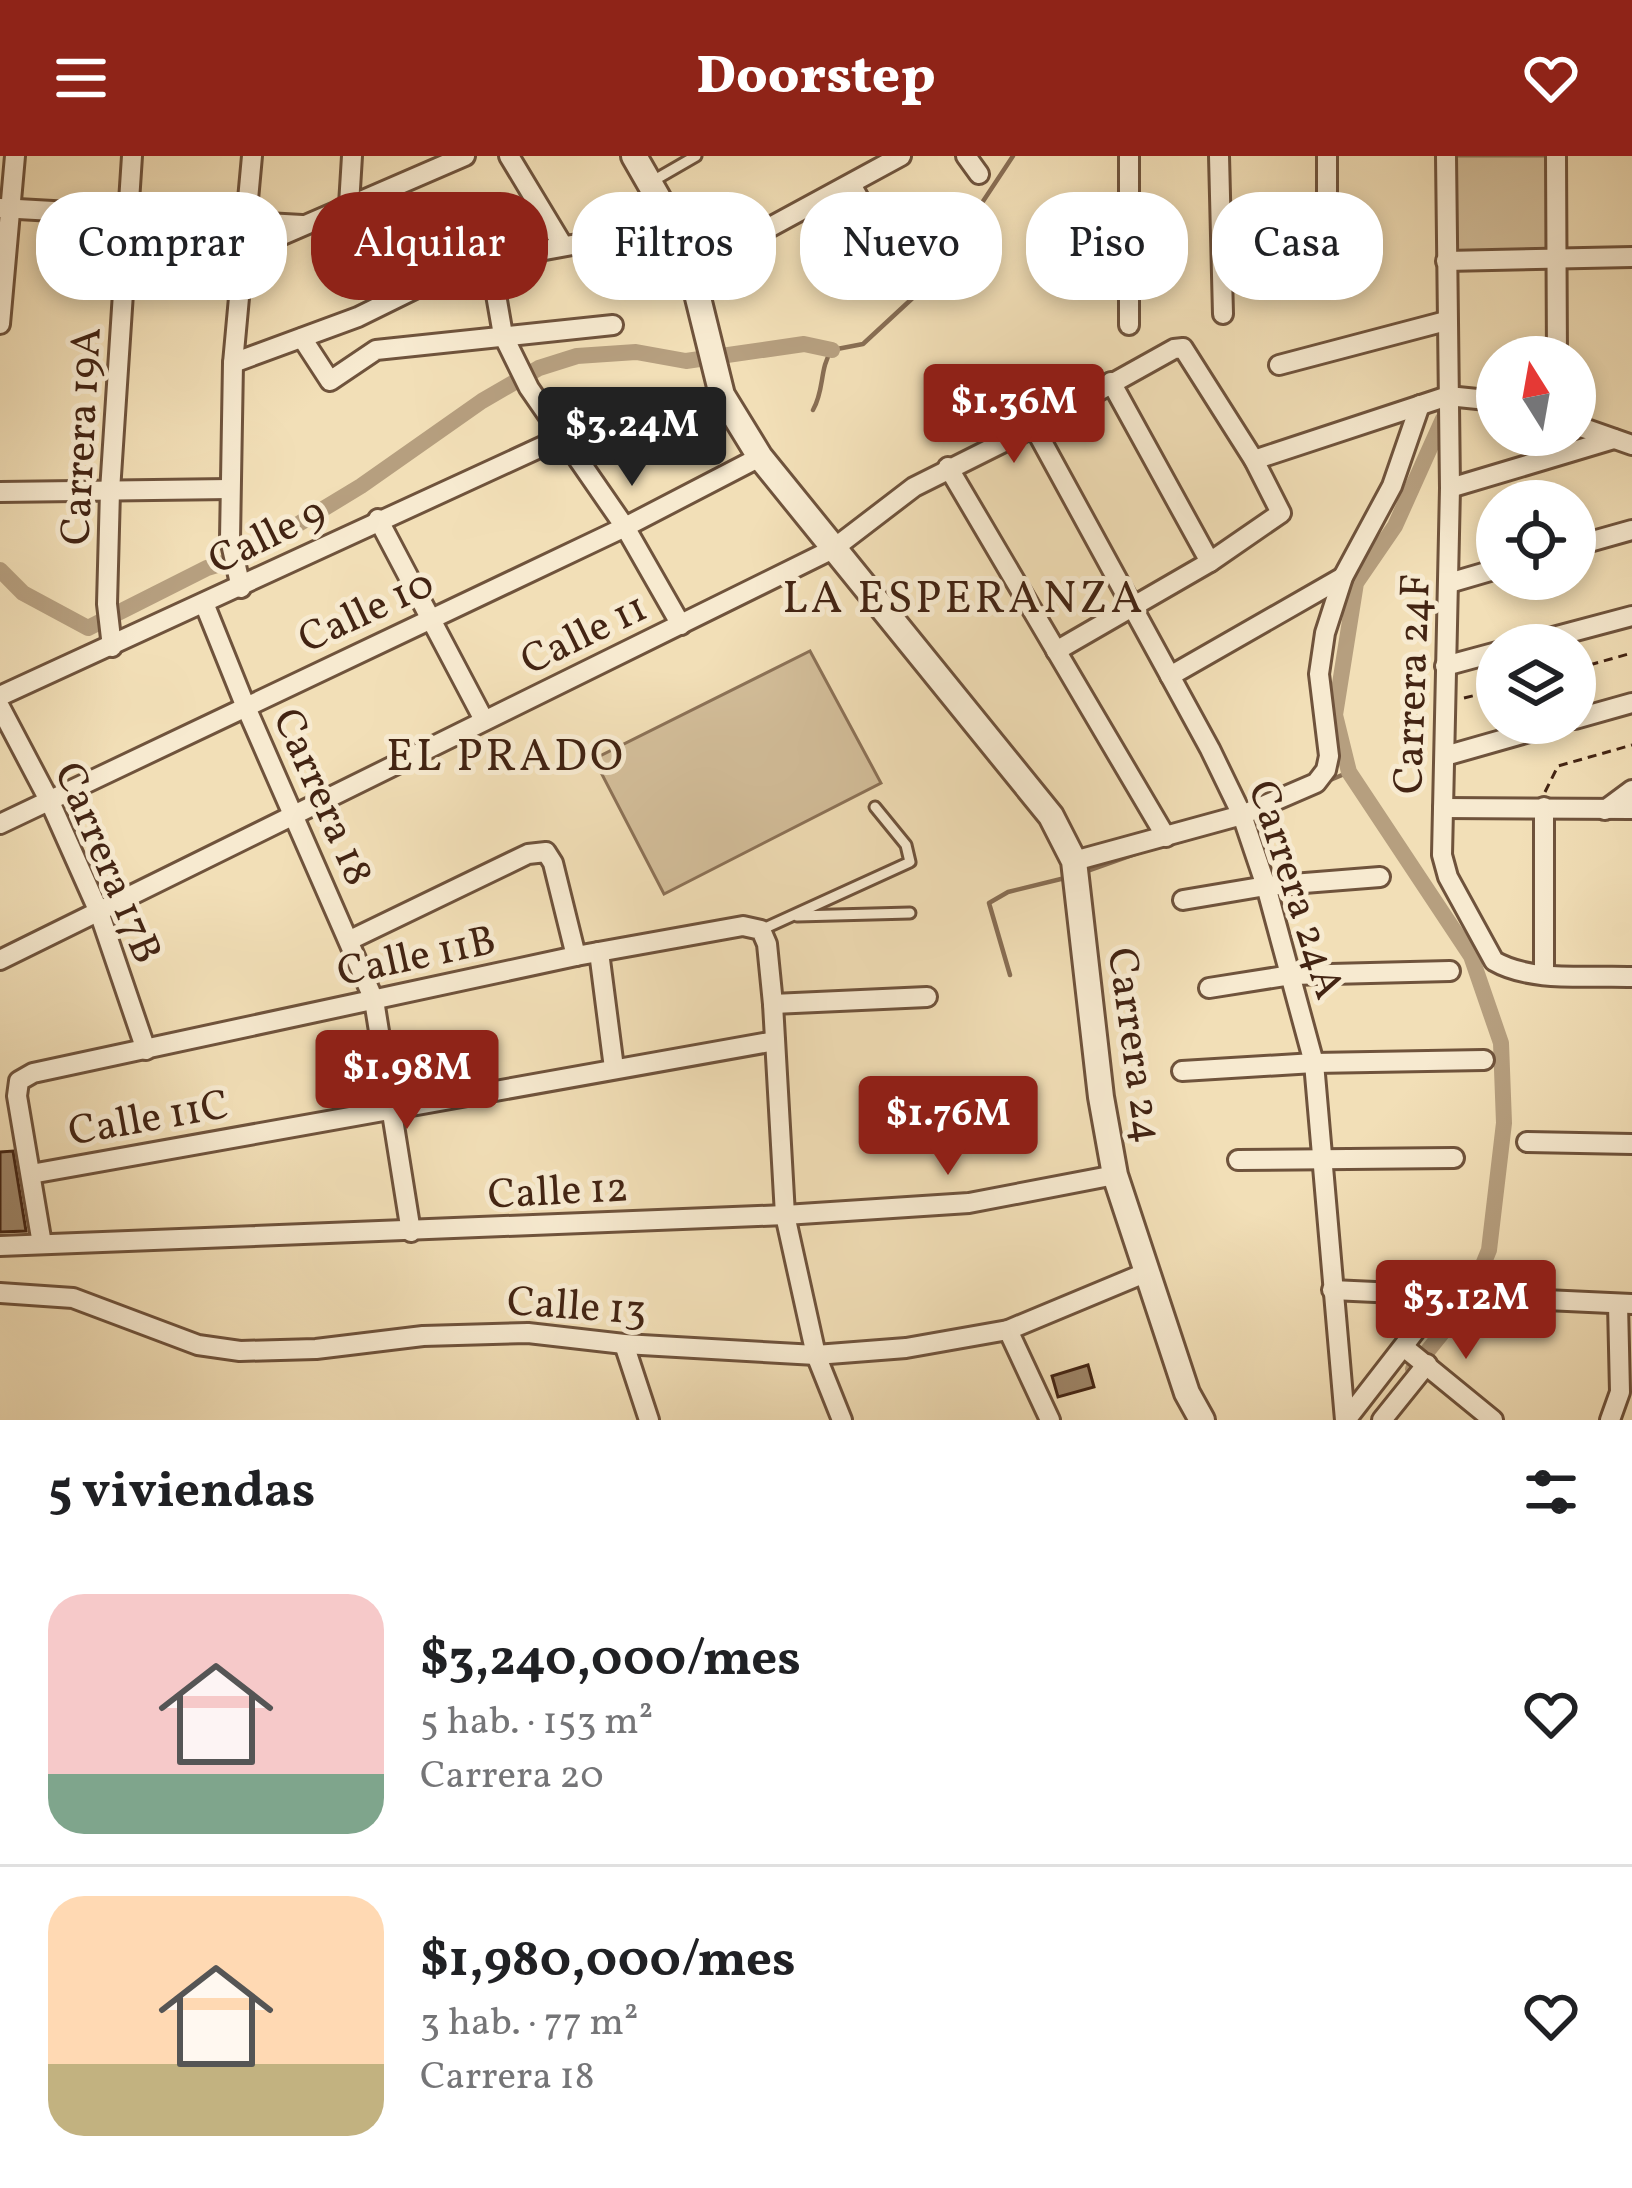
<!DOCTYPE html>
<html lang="es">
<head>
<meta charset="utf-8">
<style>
	body { margin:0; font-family:Vollkorn,serif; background:#f2f2f2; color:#202124; height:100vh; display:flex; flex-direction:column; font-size:45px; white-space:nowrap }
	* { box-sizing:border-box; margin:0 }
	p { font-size:39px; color:#757577 }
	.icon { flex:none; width:66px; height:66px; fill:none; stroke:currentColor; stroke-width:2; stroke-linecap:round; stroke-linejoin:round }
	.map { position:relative; height:1264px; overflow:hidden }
	.sheet { display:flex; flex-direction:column; background:#fff; flex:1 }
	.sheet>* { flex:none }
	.guide { position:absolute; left:36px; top:36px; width:1560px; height:108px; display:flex; gap:24px }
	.needle { width:78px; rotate:349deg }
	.tools { position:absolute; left:1476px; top:180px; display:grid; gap:24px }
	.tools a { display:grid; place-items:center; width:120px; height:120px; border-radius:50%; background:#fff; box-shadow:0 6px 18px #0003; font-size:60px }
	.price { position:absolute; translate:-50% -102px; padding:0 27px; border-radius:12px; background:#8f2418; color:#fff; font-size:39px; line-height:78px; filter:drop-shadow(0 3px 6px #0008) }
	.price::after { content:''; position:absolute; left:50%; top:72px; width:36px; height:27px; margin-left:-18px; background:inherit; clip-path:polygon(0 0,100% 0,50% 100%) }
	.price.current { background:#222; color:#fff }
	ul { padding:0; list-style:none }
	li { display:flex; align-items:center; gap:36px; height:300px; padding:0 48px }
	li+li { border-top:3px solid #e0e0e0 }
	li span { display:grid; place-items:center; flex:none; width:336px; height:240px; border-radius:36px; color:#555 }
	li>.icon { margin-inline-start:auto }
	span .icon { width:144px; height:144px; fill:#fffc; stroke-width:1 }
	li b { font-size:51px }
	h2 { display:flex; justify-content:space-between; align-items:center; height:144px; padding:0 48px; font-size:51px }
	.chip { padding:0 42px; border-radius:48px; background:#fff; box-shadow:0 6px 18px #0003; font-size:42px; line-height:108px }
	.chip.current { background:#8f2418; color:#fff }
	header { display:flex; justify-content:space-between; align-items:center; height:156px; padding:0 48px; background:#8f2418; color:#fff; font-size:54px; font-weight:800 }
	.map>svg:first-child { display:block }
	.green { fill:#d4bf9b; stroke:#8c7257; stroke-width:3 }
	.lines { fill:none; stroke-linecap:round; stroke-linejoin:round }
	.stream { stroke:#886e54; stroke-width:4.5 }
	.canal { stroke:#b69f7f; stroke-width:16 }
	.building { fill:#9e8568; stroke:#432413; stroke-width:3 }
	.service-casing { stroke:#6f533c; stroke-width:15 }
	.minor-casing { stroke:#6f533c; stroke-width:24 }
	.tertiary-casing { stroke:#6f533c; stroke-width:30 }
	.path { stroke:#432413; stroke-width:3; stroke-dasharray:9 6; stroke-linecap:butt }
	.service { stroke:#f7ead0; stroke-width:9 }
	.minor { stroke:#f7ead0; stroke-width:18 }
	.tertiary { stroke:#f7ead0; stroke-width:24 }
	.labels { text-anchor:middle; stroke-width:10; stroke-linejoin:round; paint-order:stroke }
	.street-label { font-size:42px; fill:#432413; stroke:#f7ead0 }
	.neighbourhood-label { font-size:45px; letter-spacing:3px; fill:#432413; stroke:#f7ead0 }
</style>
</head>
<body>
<header><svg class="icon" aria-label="menu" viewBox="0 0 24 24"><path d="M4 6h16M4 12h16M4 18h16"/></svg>Doorstep<svg class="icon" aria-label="heart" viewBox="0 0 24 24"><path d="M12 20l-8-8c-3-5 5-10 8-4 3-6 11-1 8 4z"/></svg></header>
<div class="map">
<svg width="1632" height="1264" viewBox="0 0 1632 1264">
	<rect width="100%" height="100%" fill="#f2dfb7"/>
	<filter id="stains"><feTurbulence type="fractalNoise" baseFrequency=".00167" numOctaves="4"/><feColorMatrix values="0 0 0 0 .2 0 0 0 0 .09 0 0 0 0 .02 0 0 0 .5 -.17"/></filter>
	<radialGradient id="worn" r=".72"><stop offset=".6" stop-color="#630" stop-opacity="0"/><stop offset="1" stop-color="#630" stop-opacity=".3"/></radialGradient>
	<!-- green -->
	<g class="green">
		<polygon points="1446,0 1556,0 1557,103 1446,105"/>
		<polygon points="810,495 881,627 664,738 594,603"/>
	</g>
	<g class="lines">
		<!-- stream -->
		<g class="stream">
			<path d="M813 254C825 233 819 212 832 194L863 188 943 114 966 71 1013 0"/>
			<polyline points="1328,625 1349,616"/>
			<polyline points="1178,686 1225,672"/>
			<polyline points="1082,717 1144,695"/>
			<polyline points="1010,819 989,747 1008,736 1065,722"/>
		</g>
		<!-- canal -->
		<g class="canal">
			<polyline points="0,414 23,437 88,472 207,412 244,401 361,330 482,245 539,212 577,200 636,196 686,205 804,188 832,194"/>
			<polyline points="1413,1213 1468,1145 1489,1094 1504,967 1501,887 1471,800 1349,616 1335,559 1356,427 1395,370 1443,263"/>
		</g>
	</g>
	<!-- building -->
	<g class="building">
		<polygon points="13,995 26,1075 0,1076 0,996"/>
		<polygon points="1088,1209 1094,1231 1058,1241 1052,1220"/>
	</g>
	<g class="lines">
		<!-- service casing -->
		<g class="service-casing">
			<g id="service">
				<polyline points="651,26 696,0"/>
				<polyline points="797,760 910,757"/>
				<polyline points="761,774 910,706 906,689 875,651"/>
			</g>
		</g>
		<!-- minor casing -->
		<g class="minor-casing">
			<g id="minor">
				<polyline points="509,0 562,88"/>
				<polyline points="966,0 979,18"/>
				<polyline points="1219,0 1223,158"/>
				<polyline points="1327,0 1327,129"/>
				<path d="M1446 0 1450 332 1442 699 1448 721 1494 805C1532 827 1589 819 1632 821"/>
				<polyline points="1556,0 1557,201"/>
				<polyline points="851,28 901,120"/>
				<polyline points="349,49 352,0"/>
				<polyline points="0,52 302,69"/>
				<polyline points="243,96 465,0"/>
				<polyline points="490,104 503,179 529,232 625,371 681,469"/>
				<polyline points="1446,105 1632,101"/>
				<polyline points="693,113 901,0"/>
				<polyline points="0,168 15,0"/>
				<polyline points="1129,169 1129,0"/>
				<polyline points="302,182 330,225 376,194 613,169"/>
				<polyline points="233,207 358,161 425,128 490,104 676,70"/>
				<polyline points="1279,209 1446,165"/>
				<polyline points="1111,226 1210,406"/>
				<polyline points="1575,269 1632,289"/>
				<polyline points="1034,271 1210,593 1242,659 1266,730 1314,907 1345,1264"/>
				<polyline points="1254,304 1448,240 1497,245"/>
				<polyline points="948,311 1166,681"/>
				<polyline points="1450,332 1614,283"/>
				<polyline points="0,336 230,333"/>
				<polyline points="378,363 484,564"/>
				<polyline points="1575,390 1632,374"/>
				<polyline points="1449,427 1497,413"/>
				<polyline points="241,432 230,383 233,207 252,0"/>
				<polyline points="204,447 245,549 374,844 411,1076"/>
				<polyline points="1523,489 1632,460"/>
				<polyline points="112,491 107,448 110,335 132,0"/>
				<polyline points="1445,510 1497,496"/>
				<polyline points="1170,520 1343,421"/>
				<polyline points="0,540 563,281"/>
				<polyline points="0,551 50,646 99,756 146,894"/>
				<polyline points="1575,563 1632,547"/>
				<polyline points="1445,600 1561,567"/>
				<polyline points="1544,651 1544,818"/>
				<polyline points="1443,652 1632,653"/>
				<polyline points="1605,654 1632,634"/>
				<polyline points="0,668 625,371 760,301"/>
				<polyline points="1074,705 1242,659 1316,627 1326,614 1329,600 1319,518 1325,477 1343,421 1392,330 1420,249"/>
				<polyline points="1183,744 1266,730 1380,721"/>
				<polyline points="350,784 528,698 546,696 553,707 576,800"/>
				<polyline points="599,796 614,912"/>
				<polyline points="0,804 833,393 914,331 1034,271 1174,193 1183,192 1254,304 1281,357 1210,406 1056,495"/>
				<polyline points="1209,832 1291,819 1450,815"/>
				<polyline points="773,848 927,841"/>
				<polyline points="1182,915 1314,907 1484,904"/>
				<polyline points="1527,986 1632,988"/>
				<polyline points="1238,1004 1454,1002"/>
				<polyline points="31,1018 775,885"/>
				<polyline points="42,1088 17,940 19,925 33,917 576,800 743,770 761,774 767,788 773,848 785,1059 816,1199 842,1264"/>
				<polyline points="0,1090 785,1059 969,1047 1115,1019"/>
				<polyline points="1332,1134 1632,1148"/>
				<polyline points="0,1137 73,1142 198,1189 240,1195 316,1193 423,1180 528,1177 624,1188 816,1199 906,1192 1008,1174 1145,1117"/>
				<polyline points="1008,1174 1050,1264"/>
				<polyline points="624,1188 649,1264"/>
				<polyline points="1405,1192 1493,1264"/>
				<polyline points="1346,1264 1443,1139"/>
				<polyline points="1382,1264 1427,1208"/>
				<polyline points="1610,1264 1620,1236 1618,1148"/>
			</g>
		</g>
		<!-- tertiary casing -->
		<g class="tertiary-casing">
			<polyline id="tertiary" points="634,0 685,89 722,239 760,301 1051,660 1074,705 1101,941 1115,1019 1187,1237 1202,1264"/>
		</g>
		<!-- path -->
		<g class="path">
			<polyline points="1575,513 1632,497"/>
			<polyline points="1464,542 1497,534"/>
			<polyline points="1545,636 1558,610 1632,589"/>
		</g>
		<!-- service -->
		<use href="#service" class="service"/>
		<!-- minor -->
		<use href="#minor" class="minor"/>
		<!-- tertiary -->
		<use href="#tertiary" class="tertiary"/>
	</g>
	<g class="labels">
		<!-- street labels -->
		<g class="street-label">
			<text transform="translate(79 280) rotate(-87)" y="15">Carrera 19A</text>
			<text transform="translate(266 378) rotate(-26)" y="15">Calle 9</text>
			<text transform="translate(365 453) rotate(-25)" y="15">Calle 10</text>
			<text transform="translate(583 476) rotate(-26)" y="15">Calle 11</text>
			<text transform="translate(1410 528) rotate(-88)" y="15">Carrera 24F</text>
			<text transform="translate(325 640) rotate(66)" y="15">Carrera 18</text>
			<text transform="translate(110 706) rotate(67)" y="15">Carrera 17B</text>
			<text transform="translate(1298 733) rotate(72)" y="15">Carrera 24A</text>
			<text transform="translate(416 798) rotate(-12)" y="15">Calle 11B</text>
			<text transform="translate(1137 889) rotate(82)" y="15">Carrera 24</text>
			<text transform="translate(148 960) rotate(-10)" y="15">Calle 11C</text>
			<text transform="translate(558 1033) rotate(-3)" y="15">Calle 12</text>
			<text transform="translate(577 1148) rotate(4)" y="15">Calle 13</text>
		</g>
		<!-- neighbourhood labels -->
		<g class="neighbourhood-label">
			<text x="964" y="456">LA ESPERANZA</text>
			<text x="506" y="614">EL PRADO</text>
		</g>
	</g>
	<rect width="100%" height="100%" filter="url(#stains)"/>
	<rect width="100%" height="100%" fill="url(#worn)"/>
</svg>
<div class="tools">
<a><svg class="needle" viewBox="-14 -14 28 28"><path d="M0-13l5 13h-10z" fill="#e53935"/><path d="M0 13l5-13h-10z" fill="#757577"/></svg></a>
<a><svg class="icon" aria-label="locate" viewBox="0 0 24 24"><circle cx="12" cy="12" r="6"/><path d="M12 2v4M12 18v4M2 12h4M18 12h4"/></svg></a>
<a><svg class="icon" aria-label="layers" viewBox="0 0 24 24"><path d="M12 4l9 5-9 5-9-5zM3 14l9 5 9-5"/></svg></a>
</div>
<b class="price" style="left:1014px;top:310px">$1.36M</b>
<b class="price current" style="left:632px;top:333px">$3.24M</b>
<b class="price" style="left:407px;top:976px">$1.98M</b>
<b class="price" style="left:948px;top:1022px">$1.76M</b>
<b class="price" style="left:1466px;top:1206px">$3.12M</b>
<div class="guide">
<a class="chip">Comprar</a>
<a class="chip current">Alquilar</a>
<a class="chip">Filtros</a>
<a class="chip">Nuevo</a>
<a class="chip">Piso</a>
<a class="chip">Casa</a>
</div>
</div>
<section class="sheet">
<h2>5 viviendas<svg class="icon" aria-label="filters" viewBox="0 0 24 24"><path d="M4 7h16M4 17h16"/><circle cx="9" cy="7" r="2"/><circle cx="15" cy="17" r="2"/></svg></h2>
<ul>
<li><span style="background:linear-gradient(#f6c9c9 75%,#7fa58c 0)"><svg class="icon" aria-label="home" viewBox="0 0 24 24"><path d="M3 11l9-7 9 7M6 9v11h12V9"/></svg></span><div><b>$3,240,000/mes</b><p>5 hab. · 153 m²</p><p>Carrera 20</p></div><svg class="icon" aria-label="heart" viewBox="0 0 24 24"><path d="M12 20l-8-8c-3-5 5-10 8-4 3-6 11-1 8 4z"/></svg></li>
<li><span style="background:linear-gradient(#ffd9b3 70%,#c2b280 0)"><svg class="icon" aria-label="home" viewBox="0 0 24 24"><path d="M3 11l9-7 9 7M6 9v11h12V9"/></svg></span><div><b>$1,980,000/mes</b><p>3 hab. · 77 m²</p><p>Carrera 18</p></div><svg class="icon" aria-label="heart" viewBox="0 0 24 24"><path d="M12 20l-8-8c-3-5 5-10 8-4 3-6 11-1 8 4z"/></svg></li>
</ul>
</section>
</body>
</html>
